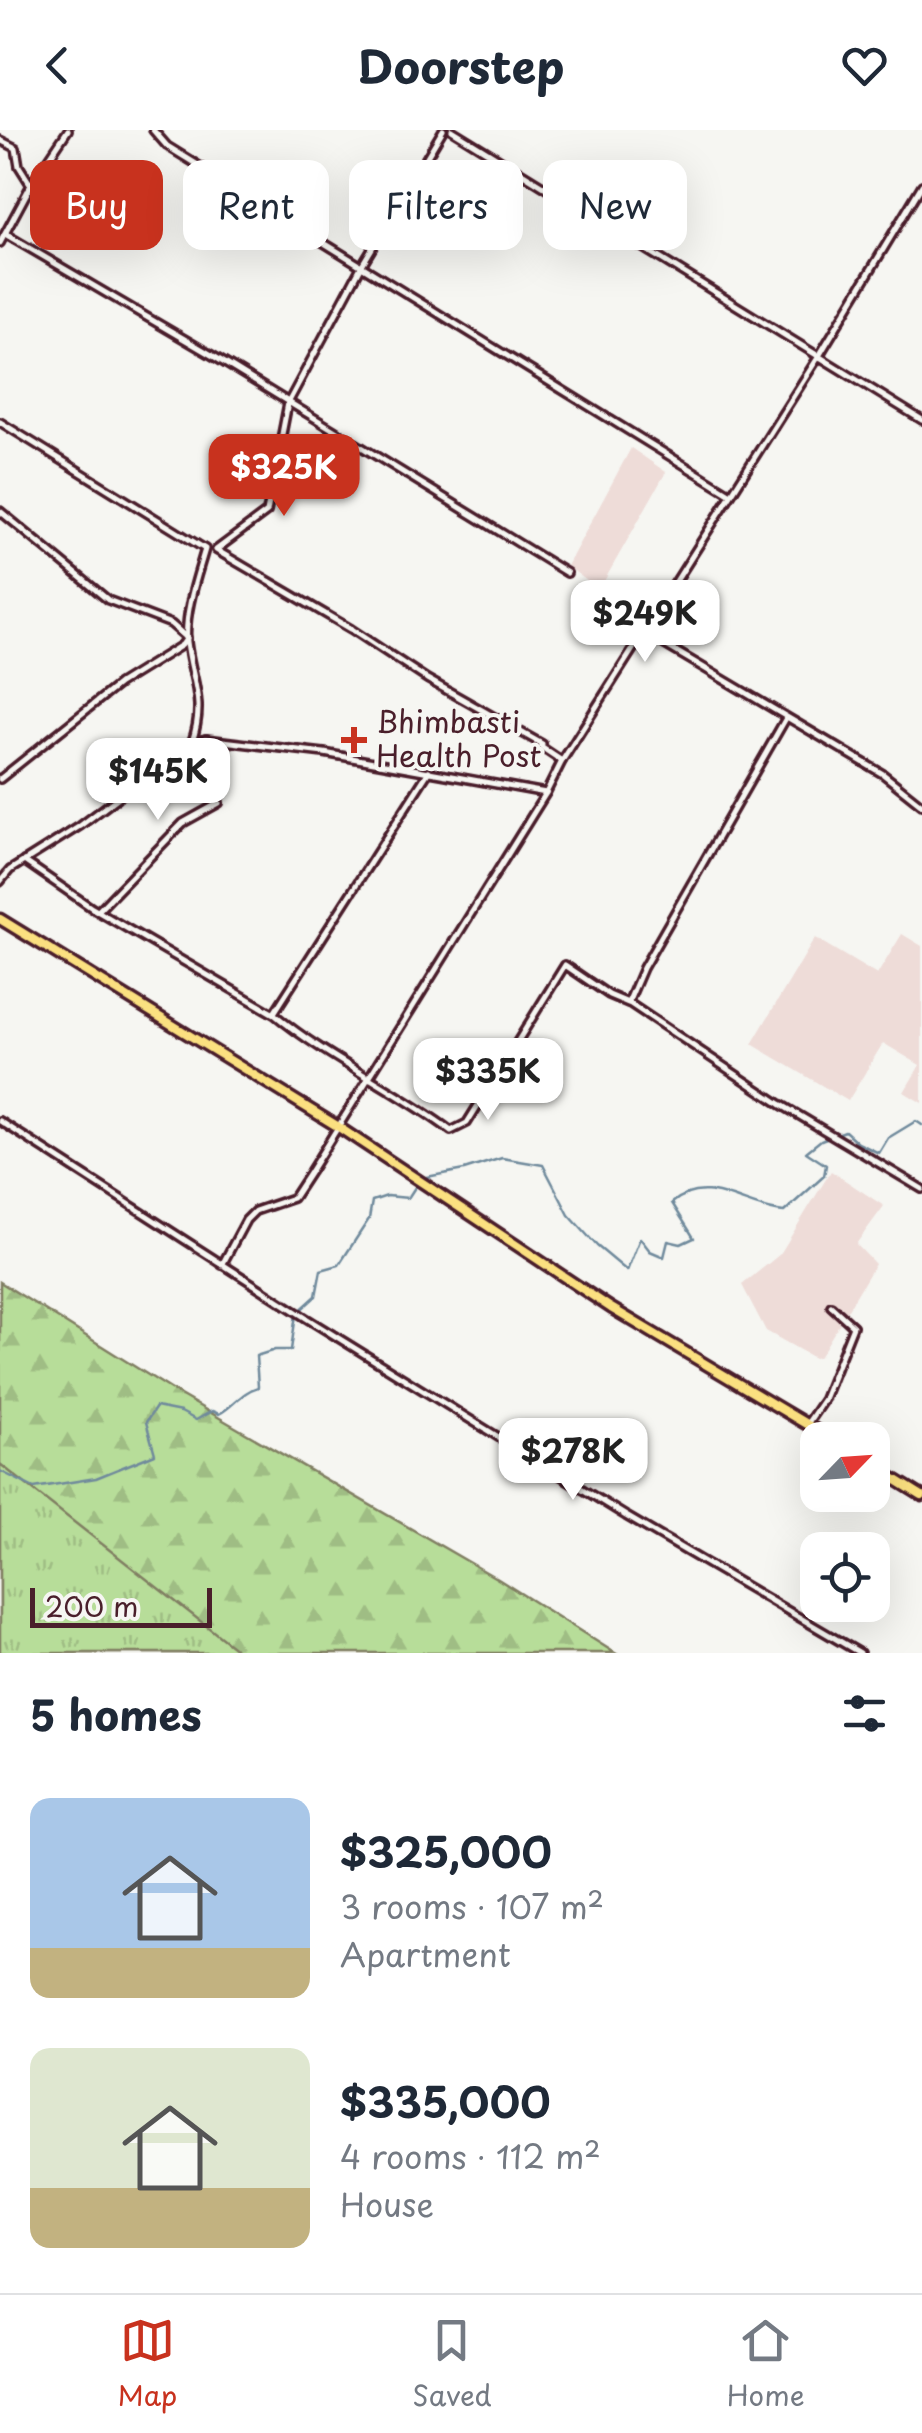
<!DOCTYPE html>
<html lang="en">
<head>
<meta charset="utf-8">
<style>
	body { margin:0; font-family:"Playpen Sans",sans-serif; background:#f6f6f7; color:#1f2937; height:100vh; display:flex; flex-direction:column; font-size:38px; white-space:nowrap }
	* { box-sizing:border-box; margin:0 }
	p { font-size:32px; color:#747a83 }
	.icon { flex:none; width:55px; height:55px; fill:none; stroke:currentColor; stroke-width:2; stroke-linecap:round; stroke-linejoin:round }
	.map { position:relative; height:1523px; overflow:hidden }
	.sheet { display:flex; flex-direction:column; background:#fff; flex:1 }
	.sheet>* { flex:none }
	.banner { position:absolute; left:30px; top:30px; width:862px; height:90px; display:flex; gap:20px }
	.needle { width:65px; rotate:65deg }
	.fabs { position:absolute; left:800px; top:1292px; display:grid; gap:20px }
	.fabs a { display:grid; place-items:center; width:90px; height:90px; border-radius:20px; background:#fff; box-shadow:0 10px 40px #0002; font-size:50px }
	.scale { position:absolute; left:30px; bottom:25px; width:182px; box-sizing:border-box; padding-left:10px; border:5px solid #4a1f2b; border-top:0; font-size:28px; line-height:35px; white-space:nowrap; color:#4a1f2b; -webkit-text-stroke:8px #f6f6f2; paint-order:stroke }
	.price { position:absolute; translate:-50% -85px; padding:0 22px; border-radius:20px; background:#fff; color:#222; font-size:32px; line-height:65px; filter:drop-shadow(0 2px 5px #0008) }
	.price::after { content:''; position:absolute; left:50%; top:60px; width:30px; height:22px; margin-left:-15px; background:inherit; clip-path:polygon(0 0,100% 0,50% 100%) }
	.price.current { background:#c8321e; color:#fff }
	ul { padding:0; list-style:none }
	li { display:flex; align-items:center; gap:30px; height:250px; padding:0 30px }
	li span { display:grid; place-items:center; flex:none; width:280px; height:200px; border-radius:20px; color:#555 }
	li>.icon { margin-inline-start:auto }
	span .icon { width:120px; height:120px; fill:#fffc; stroke-width:1 }
	li b { font-size:42px }
	h2 { display:flex; justify-content:space-between; align-items:center; height:120px; padding:0 30px; font-size:42px }
	.chip { padding:0 35px; border-radius:20px; background:#fff; box-shadow:0 10px 40px #0002; font-size:35px; line-height:90px }
	.chip.current { background:#c8321e; color:#fff }
	header { display:flex; justify-content:space-between; align-items:center; height:130px; padding:0 30px; background:#fff; font-size:45px; font-weight:700 }
	.dock { display:flex; justify-content:space-around; align-items:center; height:140px; border-top:2px solid #e0e1e3; background:#fff; font-size:28px; color:#747a83 }
	.dock a { display:grid; justify-items:center; gap:5px }
	.dock .current { color:#c8321e }
	.map>svg:first-child { display:block }
	.built { fill:#eedcd8 }
	.forest { fill:url(#forest-firs); stroke:#807e62; stroke-width:2.5 }
	.park { fill:url(#park-tufts); stroke:#807e62; stroke-width:2.5 }
	.lines { fill:none; stroke-linecap:round; stroke-linejoin:round }
	.stream { stroke:#6f8a9c; stroke-width:2.5 }
	.minor-casing { stroke:#4a1f2b; stroke-width:12 }
	.primary-casing { stroke:#4a1f2b; stroke-width:15 }
	.minor { stroke:#f6f6f2; stroke-width:5 }
	.primary { stroke:#fbe080; stroke-width:8 }
	.poi-dot { fill:#c8321e; stroke:#f6f6f2; stroke-width:4 }
	.labels { text-anchor:middle; stroke-width:8; stroke-linejoin:round; paint-order:stroke }
	.poi-label { font-size:30px; fill:#4a1f2b; stroke:#f6f6f2; text-anchor:start }
</style>
</head>
<body>
<header><svg class="icon" aria-label="back" viewBox="0 0 24 24"><path d="M15 5l-7 7 7 7"/></svg>Doorstep<svg class="icon" aria-label="heart" viewBox="0 0 24 24"><path d="M12 20l-8-8c-3-5 5-10 8-4 3-6 11-1 8 4z"/></svg></header>
<div class="map">
<svg width="922" height="1523" viewBox="0 0 922 1523">
	<defs>
		<pattern id="forest-firs" width="22" height="20" patternUnits="userSpaceOnUse" patternTransform="scale(2.5)"><rect width="22" height="20" fill="#b7dd99"/><path d="M5 1l3.5 6h-7zM16 11l3.5 6h-7z" fill="#9fbd84"/></pattern>
		<pattern id="park-tufts" width="24" height="20" patternUnits="userSpaceOnUse" patternTransform="scale(2.5)"><rect width="24" height="20" fill="#b7dd99"/><path d="M3 7l-1-3M5 7V3M7 7l1-3M15 17l-1-3M17 17v-4M19 17l1-3" fill="none" stroke="#9fbd84"/></pattern>
	</defs>
	<rect width="100%" height="100%" fill="#f6f6f2"/>
	<filter id="ink" filterUnits="userSpaceOnUse"><feTurbulence type="fractalNoise" baseFrequency=".01" numOctaves="2"/><feDisplacementMap in="SourceGraphic" scale="20" xChannelSelector="R" yChannelSelector="G"/><feConvolveMatrix kernelMatrix="1 2 1 2 8 2 1 2 1" color-interpolation-filters="sRGB"/></filter>
	<g filter="url(#ink)">
		<!-- built -->
		<g class="built">
			<polygon points="631,318 666,342 599,460 567,436"/>
			<polygon points="902,804 922,816 922,973 904,962 920,935 883,913 848,971 752,914 815,808 877,845"/>
			<polygon points="831,1041 884,1076 856,1114 875,1134 820,1226 814,1228 766,1201 742,1155 780,1124"/>
		</g>
		<!-- forest -->
		<polygon class="forest" points="0,1152 180,1265 498,1449 615,1523 0,1523"/>
		<!-- park -->
		<polygon class="park" points="0,1334 241,1523 0,1523"/>
		<g class="lines">
			<!-- stream -->
			<path class="stream" d="M0 1341 34 1358 96 1348 155 1324 146 1292 156 1277 181 1282 196 1290 212 1281 219 1284C234 1276 241 1262 258 1257L256 1226 275 1220H291L296 1184 316 1166 321 1140 339 1135 369 1089 372 1071 387 1066 408 1068 421 1048 464 1040 502 1028 543 1035 569 1085 597 1116 627 1141 640 1108 650 1121 664 1127 668 1111 681 1114 694 1108 672 1073C707 1043 745 1079 784 1082L824 1046 826 1035 806 1022 821 1010 845 1001 858 1013 879 1023 888 1008 916 991 922 995"/>
			<!-- minor casing -->
			<g class="minor-casing">
				<g id="minor">
					<polyline points="153,0 167,16 731,364"/>
					<polyline points="443,0 362,135 288,273 267,382 216,420 351,499 427,549 542,614 541,617 562,631"/>
					<polyline points="452,0 922,290"/>
					<polyline points="0,10 16,18 19,36 31,55"/>
					<polyline points="5,104 215,227 567,443"/>
					<polyline points="0,113 31,55 68,0"/>
					<path d="M0 292 205 419C197 447 184 483 187 512 192 552 206 571 192 612"/>
					<polyline points="0,381 108,470 171,494 187,508 182,515 119,554 0,649"/>
					<polyline points="645,503 883,644 922,675"/>
					<path d="M24 731 92 778 274 884C328 929 395 959 451 1001L467 993 565 835 609 865 628 873 643 838 786 588"/>
					<polyline points="0,752 10,740 80,696 192,612 206,609 324,623 546,663"/>
					<polyline points="98,781 183,693 219,673 206,609"/>
					<polyline points="629,873 780,974 922,1059"/>
					<polyline points="274,883 429,641"/>
					<polyline points="0,991 306,1188 626,1386 860,1523"/>
					<polyline points="222,1135 246,1090 255,1081 293,1068 310,1042 546,663 562,631 819,226 922,55"/>
					<polyline points="807,1294 824,1269 853,1196 831,1176"/>
				</g>
			</g>
			<!-- primary casing -->
			<g class="primary-casing">
				<g id="primary">
					<polyline points="0,789 337,996 611,1178 833,1310"/>
					<polyline points="872,1335 922,1366"/>
				</g>
			</g>
			<!-- minor -->
			<use href="#minor" class="minor"/>
			<!-- primary -->
			<use href="#primary" class="primary"/>
		</g>
	</g>
	<!-- markers -->
	<path class="poi-dot" d="M349 595h10v10h10v10h-10v10h-10v-10h-10v-10h10z"/>
	<g class="labels">
		<!-- poi labels -->
		<g class="poi-label">
			<text x="376" y="603">Bhimbasti<tspan x="376" dy="34">Health Post</tspan></text>
		</g>
	</g>
</svg>
<div class="fabs">
<a><svg class="needle" viewBox="-14 -14 28 28"><path d="M0-13l5 13h-10z" fill="#e53935"/><path d="M0 13l5-13h-10z" fill="#747a83"/></svg></a>
<a><svg class="icon" aria-label="locate" viewBox="0 0 24 24"><circle cx="12" cy="12" r="6"/><path d="M12 2v4M12 18v4M2 12h4M18 12h4"/></svg></a>
</div>
<div class="scale">200 m</div>
<b class="price current" style="left:284px;top:389px">$325K</b>
<b class="price" style="left:645px;top:535px">$249K</b>
<b class="price" style="left:158px;top:693px">$145K</b>
<b class="price" style="left:488px;top:993px">$335K</b>
<b class="price" style="left:573px;top:1373px">$278K</b>
<div class="banner">
<a class="chip current">Buy</a>
<a class="chip">Rent</a>
<a class="chip">Filters</a>
<a class="chip">New</a>
</div>
</div>
<section class="sheet">
<h2>5 homes<svg class="icon" aria-label="filters" viewBox="0 0 24 24"><path d="M4 7h16M4 17h16"/><circle cx="9" cy="7" r="2"/><circle cx="15" cy="17" r="2"/></svg></h2>
<ul>
<li><span style="background:linear-gradient(#a9c7e8 75%,#c2b280 0)"><svg class="icon" aria-label="home" viewBox="0 0 24 24"><path d="M3 11l9-7 9 7M6 9v11h12V9"/></svg></span><div><b>$325,000</b><p>3 rooms · 107 m²</p><p>Apartment</p></div></li>
<li><span style="background:linear-gradient(#dfe7d0 70%,#c2b280 0)"><svg class="icon" aria-label="home" viewBox="0 0 24 24"><path d="M3 11l9-7 9 7M6 9v11h12V9"/></svg></span><div><b>$335,000</b><p>4 rooms · 112 m²</p><p>House</p></div></li>
</ul>
</section>
<nav class="dock">
<a class="current"><svg class="icon" aria-label="map" viewBox="0 0 24 24"><path d="M3 6l6-2 6 2 6-2v14l-6 2-6-2-6 2zM9 4v14M15 6v14"/></svg>Map</a>
<a><svg class="icon" aria-label="saved" viewBox="0 0 24 24"><path d="M7 4h10v16l-5-4-5 4z"/></svg>Saved</a>
<a><svg class="icon" aria-label="home" viewBox="0 0 24 24"><path d="M3 11l9-7 9 7M6 9v11h12V9"/></svg>Home</a>
</nav>
</body>
</html>
